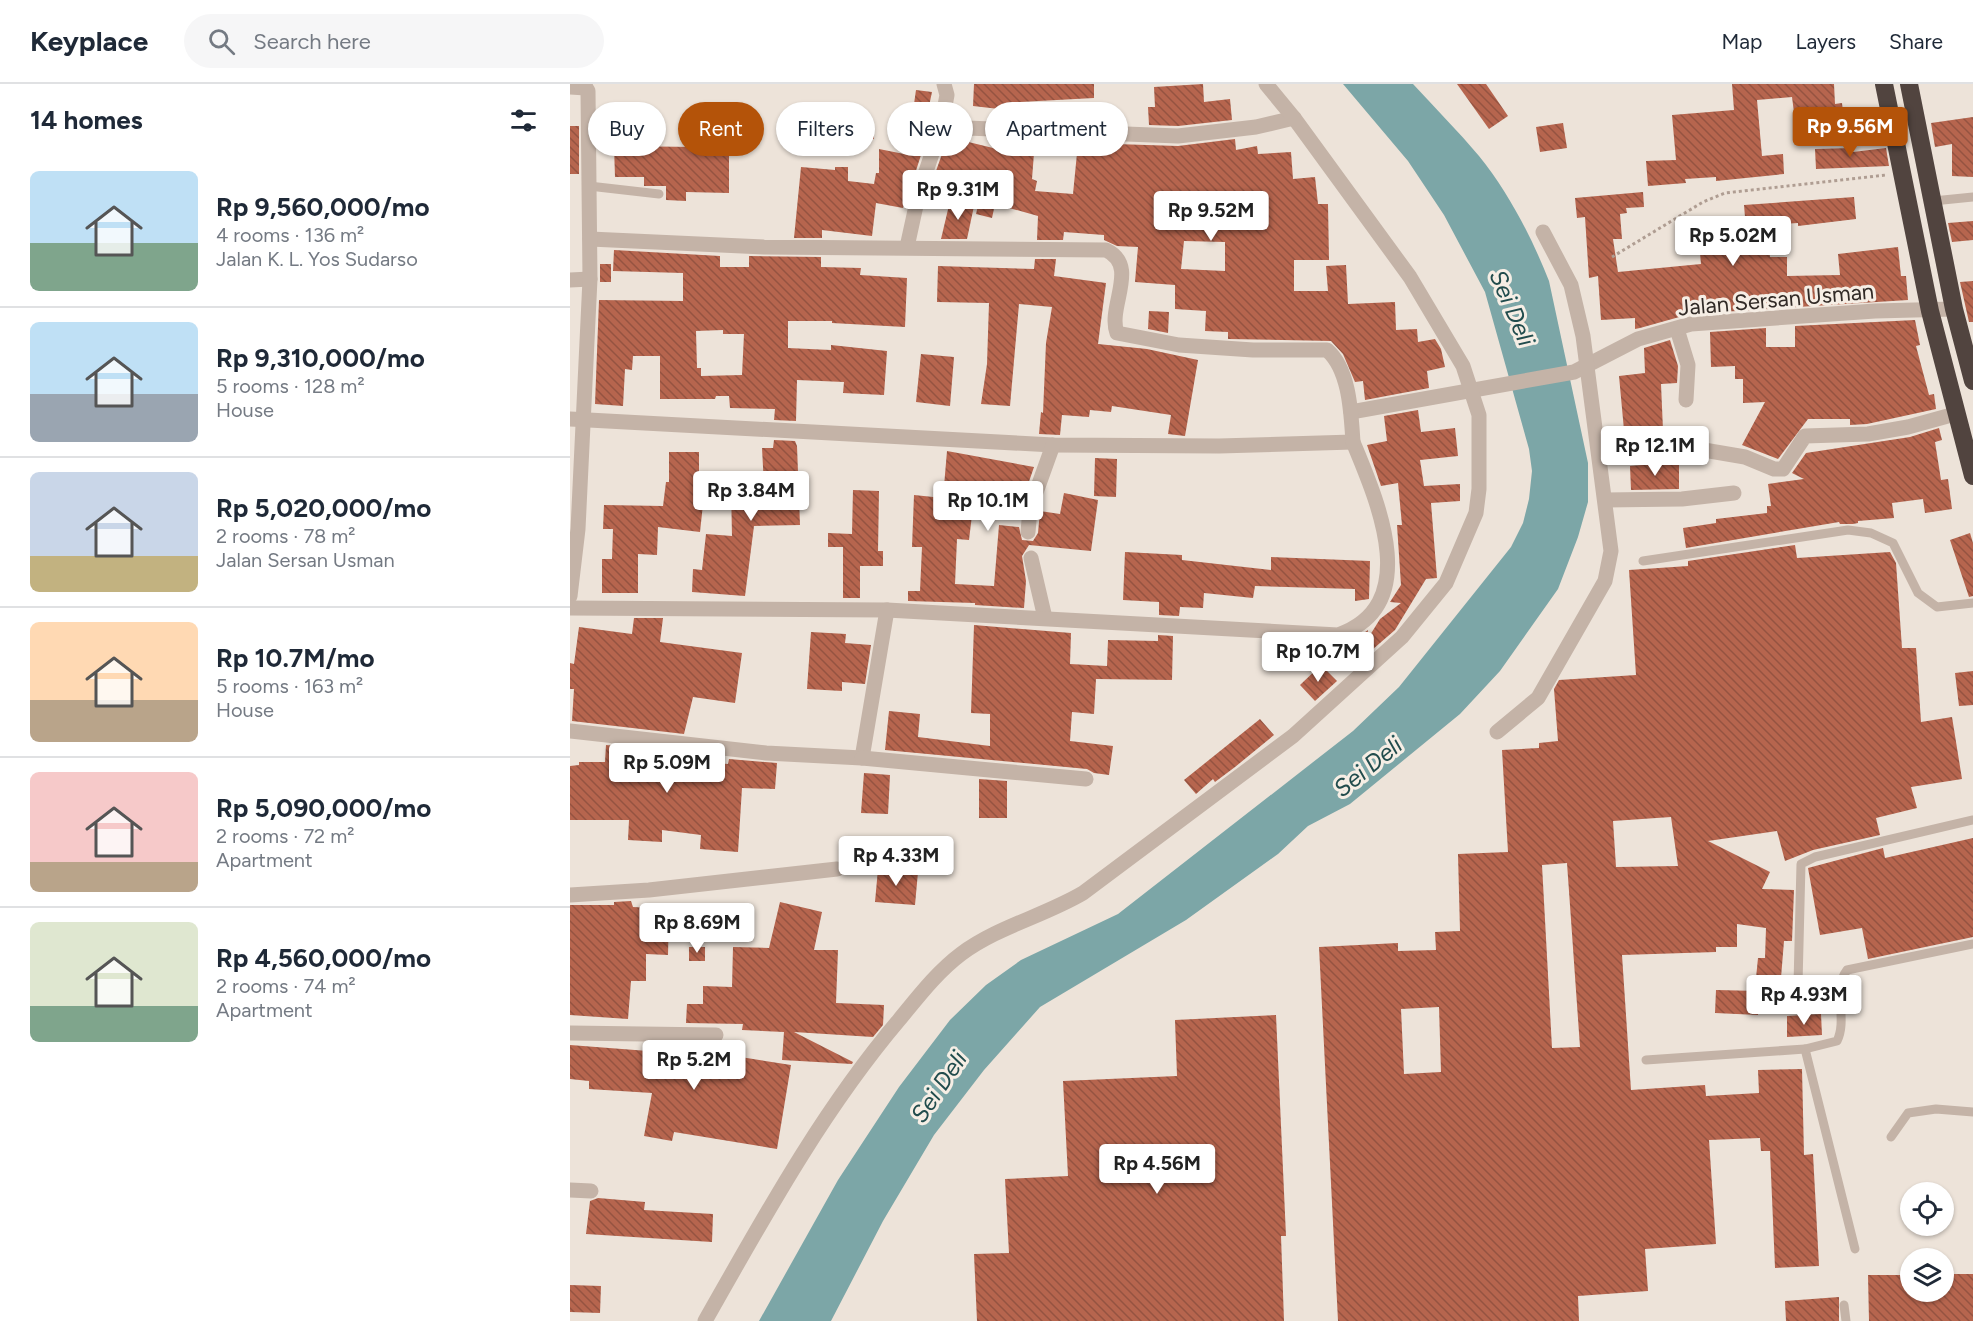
<!DOCTYPE html>
<html lang="en">
<head>
<meta charset="utf-8">
<style>
	body { margin:0; font-family:Figtree,sans-serif; background:#f6f6f7; color:#1f2937; height:100vh; display:flex; flex-direction:column; font-size:22px; white-space:nowrap }
	* { box-sizing:border-box; margin:0 }
	p { font-size:20px; color:#747a83 }
	.icon { flex:none; width:33px; height:33px; fill:none; stroke:currentColor; stroke-width:2; stroke-linecap:round; stroke-linejoin:round }
	.map { position:relative; flex:1; overflow:hidden }
	.panel { display:flex; flex-direction:column; background:#fff; width:570px }
	.panel>* { flex:none }
	.hud { position:absolute; left:18px; top:18px; width:570px; height:54px; display:flex; gap:12px }
	.tools { position:absolute; left:1330px; top:1098px; display:grid; gap:12px }
	.tools a { display:grid; place-items:center; width:54px; height:54px; border-radius:50%; background:#fff; box-shadow:0 2px 4px #0004; font-size:30px }
	.price { position:absolute; translate:-50% -51px; padding:0 14px; border-radius:6px; background:#fff; color:#222; font-size:20px; line-height:39px; filter:drop-shadow(0 2px 3px #0008) }
	.price::after { content:''; position:absolute; left:50%; top:36px; width:18px; height:14px; margin-left:-9px; background:inherit; clip-path:polygon(0 0,100% 0,50% 100%) }
	.price.on { background:#b45309; color:#fff }
	ul { padding:0; list-style:none }
	li { display:flex; align-items:center; gap:18px; height:150px; padding:0 30px }
	li+li { border-top:2px solid #e0e1e3 }
	li span { display:grid; place-items:center; flex:none; width:168px; height:120px; border-radius:9px; color:#555 }
	li>.icon { margin-inline-start:auto }
	span .icon { width:72px; height:72px; fill:#fffc; stroke-width:1 }
	li b { font-size:26px }
	h2 { display:flex; justify-content:space-between; align-items:center; height:72px; padding:0 30px; font-size:26px }
	.tag { padding:0 21px; border-radius:27px; background:#fff; box-shadow:0 2px 4px #0004; font-size:21px; line-height:54px }
	.tag.on { background:#b45309; color:#fff }
	header { display:flex; align-items:center; gap:36px; box-sizing:border-box; height:84px; padding:0 30px; background:#fff; border-bottom:2px solid #e0e1e3 }
	header strong { font-size:28px }
	nav { display:flex; gap:33px; margin-inline-start:auto; font-size:21px }
	.search { width:420px; height:54px; background:#f6f6f7; display:flex; align-items:center; gap:15px; box-sizing:border-box; padding:0 21px; border-radius:33px; color:#747a83; font-size:22px }
	main { display:flex; flex:1; min-height:0 }
	.map>svg:first-child { display:block }
	.water { fill:#7ca6a7 }
	.building { fill:url(#building-back-hatch); fill-rule:evenodd }
	.lines { fill:none; stroke-linecap:round; stroke-linejoin:round }
	.path { stroke:#af9d92; stroke-width:3; stroke-dasharray:3 3; stroke-linecap:butt }
	.lane { stroke:#c4b3a7; stroke-width:9 }
	.street { stroke:#c4b3a7; stroke-width:15 }
	.highway { stroke:#51443f; stroke-width:18 }
	.labels { text-anchor:middle; stroke-width:6; stroke-linejoin:round; paint-order:stroke }
	.street-label { font-size:22px; fill:#312a26; stroke:#f6eee5 }
	.water-label { font-size:24px; font-style:italic; fill:#214c4d; stroke:#f6eee5 }
</style>
</head>
<body>
<header>
<strong>Keyplace</strong>
<div class="search"><svg class="icon" aria-label="search" viewBox="0 0 24 24"><circle cx="10" cy="10" r="6"/><path d="M15 15l6 6"/></svg>Search here</div>
<nav><a>Map</a><a>Layers</a><a>Share</a></nav>
</header>
<main>
<section class="panel">
<h2>14 homes<svg class="icon" aria-label="filters" viewBox="0 0 24 24"><path d="M4 7h16M4 17h16"/><circle cx="9" cy="7" r="2"/><circle cx="15" cy="17" r="2"/></svg></h2>
<ul>
<li><span style="background:linear-gradient(#bfe0f5 60%,#7fa58c 0)"><svg class="icon" aria-label="home" viewBox="0 0 24 24"><path d="M3 11l9-7 9 7M6 9v11h12V9"/></svg></span><div><b>Rp 9,560,000/mo</b><p>4 rooms · 136 m²</p><p>Jalan K. L. Yos Sudarso</p></div></li>
<li><span style="background:linear-gradient(#bfe0f5 60%,#9aa5b1 0)"><svg class="icon" aria-label="home" viewBox="0 0 24 24"><path d="M3 11l9-7 9 7M6 9v11h12V9"/></svg></span><div><b>Rp 9,310,000/mo</b><p>5 rooms · 128 m²</p><p>House</p></div></li>
<li><span style="background:linear-gradient(#c9d6e8 70%,#c2b280 0)"><svg class="icon" aria-label="home" viewBox="0 0 24 24"><path d="M3 11l9-7 9 7M6 9v11h12V9"/></svg></span><div><b>Rp 5,020,000/mo</b><p>2 rooms · 78 m²</p><p>Jalan Sersan Usman</p></div></li>
<li><span style="background:linear-gradient(#ffd9b3 65%,#b9a48a 0)"><svg class="icon" aria-label="home" viewBox="0 0 24 24"><path d="M3 11l9-7 9 7M6 9v11h12V9"/></svg></span><div><b>Rp 10.7M/mo</b><p>5 rooms · 163 m²</p><p>House</p></div></li>
<li><span style="background:linear-gradient(#f6c9c9 75%,#b9a48a 0)"><svg class="icon" aria-label="home" viewBox="0 0 24 24"><path d="M3 11l9-7 9 7M6 9v11h12V9"/></svg></span><div><b>Rp 5,090,000/mo</b><p>2 rooms · 72 m²</p><p>Apartment</p></div></li>
<li><span style="background:linear-gradient(#dfe7d0 70%,#7fa58c 0)"><svg class="icon" aria-label="home" viewBox="0 0 24 24"><path d="M3 11l9-7 9 7M6 9v11h12V9"/></svg></span><div><b>Rp 4,560,000/mo</b><p>2 rooms · 74 m²</p><p>Apartment</p></div></li>
</ul>
</section>
<div class="map">
<svg width="1403" height="1237" viewBox="0 0 1403 1237">
	<defs>
		<pattern id="building-back-hatch" width="6" height="6" patternUnits="userSpaceOnUse" patternTransform="scale(1.5)"><rect width="6" height="6" fill="#b6654e"/><path d="M-1 5l2 2M0 0l6 6M5-1l2 2" fill="none" stroke="#955341"/></pattern>
	</defs>
	<rect width="100%" height="100%" fill="#ede3d9"/>
	<!-- water -->
	<path class="water" d="M773 0H843C865 24 888 47 909 72 939 109 962 154 979 197L1018 379V418L1008 453 988 505 930 587 890 630 780 720 738 742 708 770 616 836 470 923 414 986 364 1051 313 1137 261 1237H189L268 1096 329 1003 380 936 416 901 451 876 548 830 783 647 829 603 941 463 953 439 959 415 962 387 959 365 915 208 874 131 838 77Z"/>
	<!-- building -->
	<g class="building">
		<polygon points="404,0 524,0 524,14 450,18 448,36 428,35 429,25 403,22"/>
		<polygon points="633,0 634,18 660,15 662,36 608,42 579,41 578,23 585,23 584,3"/>
		<polygon points="887,0 916,0 938,32 919,45"/>
		<polygon points="1162,0 1264,0 1265,20 1272,19 1274,38 1226,44 1222,13 1187,16 1192,72 1213,70 1214,90 1146,97 1146,93 1115,95 1116,99 1078,102 1076,77 1106,76 1102,31 1164,26"/>
		<polygon points="346,6 362,8 359,22 344,20"/>
		<polygon points="348,29 363,33 344,93 341,92 338,105 336,104 333,124 306,119 302,152 252,146 252,154 224,154 231,83 265,86 265,83 278,83 278,97 304,100 306,89 309,89 309,65 339,71"/>
		<polygon points="1403,33 1403,93 1382,92 1382,60 1365,63 1361,39"/>
		<polygon points="993,39 997,64 970,68 966,43"/>
		<polygon points="303,41 304,55 288,57 287,42"/>
		<rect x="0" y="42" width="9" height="48"/>
		<path d="M378 53 423 64 425 55 465 56 462 95 467 97 465 107 503 110 508 59 545 63V60L608 62 665 55 666 66 687 62 688 70 721 68 723 95 745 93 748 120H758L759 176H724V207H758L756 182 776 181 778 220 825 218 826 246 847 245 848 258 865 255 871 265 875 283 857 287 859 304 795 316 793 297 785 298 773 270 761 257 658 255V248L635 247 636 227 605 225V201L565 198 568 163 547 162 534 156V151L494 148 493 156H467L468 132 425 120 422 134 406 130 414 97 366 87ZM614 157 655 158V187L611 185Z"/>
		<polygon points="127,57 159,57 159,109 116,108 116,117 96,116 96,102 74,102 74,93 45,93 44,62 127,63"/>
		<polygon points="1282,64 1283,68 1316,64 1319,82 1246,85 1245,65"/>
		<polygon points="1073,108 1074,123 1056,124 1057,129 1050,130 1052,155 1043,155 1048,188 1131,180 1130,169 1164,164 1162,147 1176,145 1174,121 1284,113 1286,135 1228,142 1228,139 1197,141 1200,173 1217,173 1217,192 1270,191 1268,170 1328,163 1331,192 1336,192 1338,216 1120,230 1070,244 1065,245 1065,234 1031,236 1028,192 1019,194 1015,133 1007,134 1005,114"/>
		<polygon points="380,117 404,122 397,155 371,155"/>
		<polygon points="1403,137 1403,156 1382,158 1378,139"/>
		<path d="M44 166 150 172V183H179V172L251 173V183L291 184 290 191 337 194 335 243 262 239V237H218V264L261 266V261L317 267 314 311 273 309 274 298 227 296 226 337 204 336 205 325 160 324 159 312H146L145 315H90V272H63L62 286 55 285 53 322 25 320 29 216 113 217V189L43 187ZM153 246V250H174L172 291 131 292V284H127L126 247Z"/>
		<polygon points="465,175 486,175 484,192 536,199 528,260 577,265 628,276 615,352 598,350 601,331 542,322 541,328 520,326 519,333 492,331 490,351 469,350 471,328 473,329 476,259 482,223 449,220 440,322 411,320 417,280 419,219 367,218 368,182 464,185"/>
		<rect x="30" y="180" width="11" height="18"/>
		<polygon points="1403,197 1403,238 1399,238 1390,198"/>
		<polygon points="579,227 599,228 598,249 578,245"/>
		<polygon points="1345,236 1350,261 1346,262 1359,311 1364,310 1366,325 1297,340 1280,341 1280,335 1238,335 1208,375 1172,361 1195,318 1173,319 1173,295 1165,295 1165,282 1141,283 1140,248 1196,244 1196,263 1225,263 1225,242"/>
		<polygon points="1100,256 1108,282 1107,299 1091,300 1093,346 1100,346 1100,360 1052,363 1054,346 1049,292 1075,289 1074,264"/>
		<polygon points="351,270 384,273 380,322 346,318"/>
		<polygon points="848,326 851,348 885,344 888,372 850,376 854,402 890,400 890,417 861,419 867,494 856,495 825,546 780,585 783,580 771,565 798,546 797,556 810,535 831,519 820,518 831,501 827,441 832,441 828,399 811,402 797,361 817,357 814,332"/>
		<polygon points="1369,344 1372,356 1365,358 1371,396 1378,395 1382,425 1355,429 1353,415 1322,419 1324,434 1288,437 1288,439 1283,440 1270,440 1269,438 1116,464 1113,444 1146,439 1146,435 1197,429 1197,422 1201,422 1198,400 1234,395 1222,389 1236,369 1340,353"/>
		<polygon points="204,356 225,357 227,362 230,441 184,442 175,512 122,508 123,485 132,486 136,450 162,452 161,403 194,402 192,364 203,364"/>
		<polygon points="377,367 464,383 453,415 405,406 399,456 387,455 385,500 424,502 429,441 449,443 452,456 463,457 468,449 470,427 490,430 494,409 528,416 521,467 459,461 452,472 456,497 454,524 405,521 405,519 338,517 338,507 350,507 352,463 342,463 344,411 373,414"/>
		<polygon points="99,368 129,368 129,401 135,402 130,448 88,443 87,471 68,470 68,509 32,509 32,475 42,475 43,445 33,445 34,421 93,422 96,398 99,398"/>
		<polygon points="525,374 547,375 546,413 524,412"/>
		<polygon points="1109,378 1109,405 1061,406 1060,382"/>
		<polygon points="283,406 309,407 308,467 313,467 313,482 290,482 290,514 273,514 273,463 258,463 258,449 282,450"/>
		<polygon points="1400,449 1403,459 1403,512 1399,513 1380,456"/>
		<path d="M1225 461 1227 474 1320 468 1326 479 1332 564H1346L1351 638 1382 633 1392 695 1341 703 1347 724 1306 734 1310 751 1243 766 1215 777 1207 747 1138 757 1200 788 1192 805 1224 806 1222 857H1214L1210 906 1185 904 1188 874H1195L1196 844 1167 840V863H1146V868L1052 871 1061 1006 1135 1001 1136 1012 1189 1009 1188 986 1232 985 1234 1071 1243 1070 1249 1182 1205 1184 1200 1067H1191L1190 1054 1139 1056 1146 1160 1075 1165 1078 1207 1008 1212 1009 1237H768L749 863 828 859V867L866 866 865 848 890 847 888 770 938 768 932 666 969 664V659L988 657 984 605 989 596 1066 591 1059 486 1118 482V477ZM1101 733 1108 782 1046 783 1043 737ZM997 779 1010 963 982 964 972 781ZM869 923 871 988 834 990 831 925Z"/>
		<polygon points="555,468 612,471 612,476 701,486 701,473 800,477 799,515 785,517 785,505 685,502 683,514 634,509 633,524 610,523 609,532 589,531 589,518 553,516"/>
		<polygon points="64,534 93,534 90,558 172,569 165,619 123,613 114,650 2,637 4,605 0,605 0,579 4,580 9,543 62,550"/>
		<polygon points="404,541 501,549 500,580 537,582 538,556 588,557 588,551 603,552 602,596 526,595 524,630 502,628 500,657 543,662 539,691 524,689 517,685 315,666 319,627 350,630 348,653 420,662 420,630 401,629"/>
		<polygon points="241,548 276,550 275,559 301,561 295,600 272,598 272,607 237,605"/>
		<polygon points="751,581 767,597 745,617 730,601"/>
		<polygon points="1403,587 1403,621 1389,622 1385,589"/>
		<polygon points="690,635 704,651 665,683 645,698 643,695 626,710 614,696"/>
		<polygon points="36,661 110,669 108,676 158,680 159,675 207,679 205,705 172,704 168,768 130,765 131,751 92,746 92,758 58,756 59,736 0,736 0,682 9,681 9,678 35,678"/>
		<polygon points="294,689 320,691 318,730 291,729"/>
		<polygon points="409,695 437,697 437,734 409,734"/>
		<polygon points="1403,754 1403,853 1298,875 1292,844 1250,851 1238,784 1313,764 1315,774"/>
		<polygon points="308,785 348,788 345,821 305,818"/>
		<polygon points="61,817 63,823 99,825 98,871 76,870 76,897 61,897 58,935 0,931 0,821 44,821 44,818"/>
		<polygon points="210,818 252,828 244,866 268,866 266,919 314,921 313,941 303,953 224,948 283,978 282,980 212,976 214,948 172,946 173,940 116,939 117,920 133,920 133,902 162,903 163,863 199,864"/>
		<rect x="119" y="863" width="16" height="14"/>
		<polygon points="1146,906 1189,907 1188,931 1145,929"/>
		<polygon points="1251,930 1252,951 1217,953 1217,932"/>
		<polygon points="706,931 716,1152 711,1152 714,1237 407,1237 404,1170 439,1169 435,1095 498,1092 493,997 607,992 605,936"/>
		<polygon points="0,961 91,968 91,965 133,967 221,981 207,1065 104,1048 102,1057 74,1052 82,1009 19,1005 19,997 0,995"/>
		<polygon points="28,1114 75,1118 74,1126 143,1130 142,1158 16,1150 20,1117"/>
		<polygon points="1374,1190 1403,1190 1403,1237 1299,1237 1298,1191 1341,1191 1341,1208 1374,1208"/>
		<polygon points="0,1201 31,1202 30,1229 0,1228"/>
		<polygon points="1269,1213 1269,1237 1216,1237 1215,1217"/>
	</g>
	<g class="lines">
		<!-- path -->
		<polyline class="path" points="1042,173 1133,118 1155,109 1316,91"/>
		<!-- lane -->
		<g class="lane">
			<polyline points="19,102 89,110"/>
			<polyline points="1363,117 1403,113"/>
			<polyline points="1073,477 1278,446 1301,449 1323,459 1348,509 1367,523 1403,519"/>
			<polyline points="1228,900 1231,780 1245,773 1403,736"/>
			<polyline points="1235,965 1285,1165"/>
			<path d="M1076 976 1235 965 1267 957C1278 935 1262 906 1277 886L1403 860"/>
			<polyline points="1321,1053 1338,1029 1366,1025 1403,1028"/>
			<polyline points="1274,1221 1276,1237"/>
		</g>
		<!-- street -->
		<g class="street">
			<polyline points="0,3 16,4"/>
			<polyline points="371,43 377,11 374,0"/>
			<polyline points="337,163 349,108 371,43 608,52 686,43 724,34"/>
			<polyline points="0,196 20,195"/>
			<polyline points="1107,245 1118,281 1116,316"/>
			<polyline points="781,328 1004,288 1068,255 1121,240 1305,227 1384,225"/>
			<path d="M0 335 483 361 649 362 783 358C781 330 780 286 757 266H683L609 261 547 249C537 223 570 182 536 166L194 163 20 155"/>
			<polyline points="1030,373 1091,371 1128,365 1175,373 1204,385 1213,385 1235,352 1298,350 1338,343 1385,330"/>
			<polyline points="1035,416 1112,415 1164,409"/>
			<polyline points="458,448 460,425 483,361"/>
			<polyline points="461,474 475,534"/>
			<polyline points="0,512 8,445 20,195 18,7 16,4"/>
			<path d="M0 524 317 526 768 551C854 521 807 416 783 358"/>
			<polyline points="0,647 196,669 292,674 317,526"/>
			<polyline points="927,648 968,614 1035,497 1041,467 1013,252 1001,201 973,148"/>
			<polyline points="292,674 516,695"/>
			<polyline points="0,811 79,806 267,785"/>
			<polyline points="0,949 146,951"/>
			<polyline points="0,1106 21,1107"/>
			<path d="M135 1237C194 1133 252 1027 329 936 348 913 367 888 391 870 427 843 474 832 513 809L723 652 832 553 876 499 906 429 909 405V331L893 282 840 193 724 34 696 0"/>
		</g>
		<!-- highway -->
		<g class="highway">
			<polyline points="1314,0 1360,227 1403,392"/>
			<polyline points="1339,0 1384,225 1403,297"/>
		</g>
	</g>
	<g class="labels">
		<!-- street labels -->
		<g class="street-label">
			<text transform="translate(1206 215) rotate(-5)" y="8">Jalan Sersan Usman</text>
		</g>
		<!-- water labels -->
		<g class="water-label">
			<text transform="translate(942 224) rotate(67)" y="8">Sei Deli</text>
			<text transform="translate(798 683) rotate(-39)" y="8">Sei Deli</text>
			<text transform="translate(369 1003) rotate(-56)" y="8">Sei Deli</text>
		</g>
	</g>
</svg>
<div class="tools">
<a><svg class="icon" aria-label="locate" viewBox="0 0 24 24"><circle cx="12" cy="12" r="6"/><path d="M12 2v4M12 18v4M2 12h4M18 12h4"/></svg></a>
<a><svg class="icon" aria-label="layers" viewBox="0 0 24 24"><path d="M12 4l9 5-9 5-9-5zM3 14l9 5 9-5"/></svg></a>
</div>
<b class="price on" style="left:1280px;top:74px">Rp 9.56M</b>
<b class="price" style="left:388px;top:137px">Rp 9.31M</b>
<b class="price" style="left:641px;top:158px">Rp 9.52M</b>
<b class="price" style="left:1163px;top:183px">Rp 5.02M</b>
<b class="price" style="left:1085px;top:393px">Rp 12.1M</b>
<b class="price" style="left:181px;top:438px">Rp 3.84M</b>
<b class="price" style="left:418px;top:448px">Rp 10.1M</b>
<b class="price" style="left:748px;top:599px">Rp 10.7M</b>
<b class="price" style="left:97px;top:710px">Rp 5.09M</b>
<b class="price" style="left:326px;top:803px">Rp 4.33M</b>
<b class="price" style="left:127px;top:870px">Rp 8.69M</b>
<b class="price" style="left:1234px;top:942px">Rp 4.93M</b>
<b class="price" style="left:124px;top:1007px">Rp 5.2M</b>
<b class="price" style="left:587px;top:1111px">Rp 4.56M</b>
<div class="hud">
<a class="tag">Buy</a>
<a class="tag on">Rent</a>
<a class="tag">Filters</a>
<a class="tag">New</a>
<a class="tag">Apartment</a>
</div>
</div>
</main>
</body>
</html>
